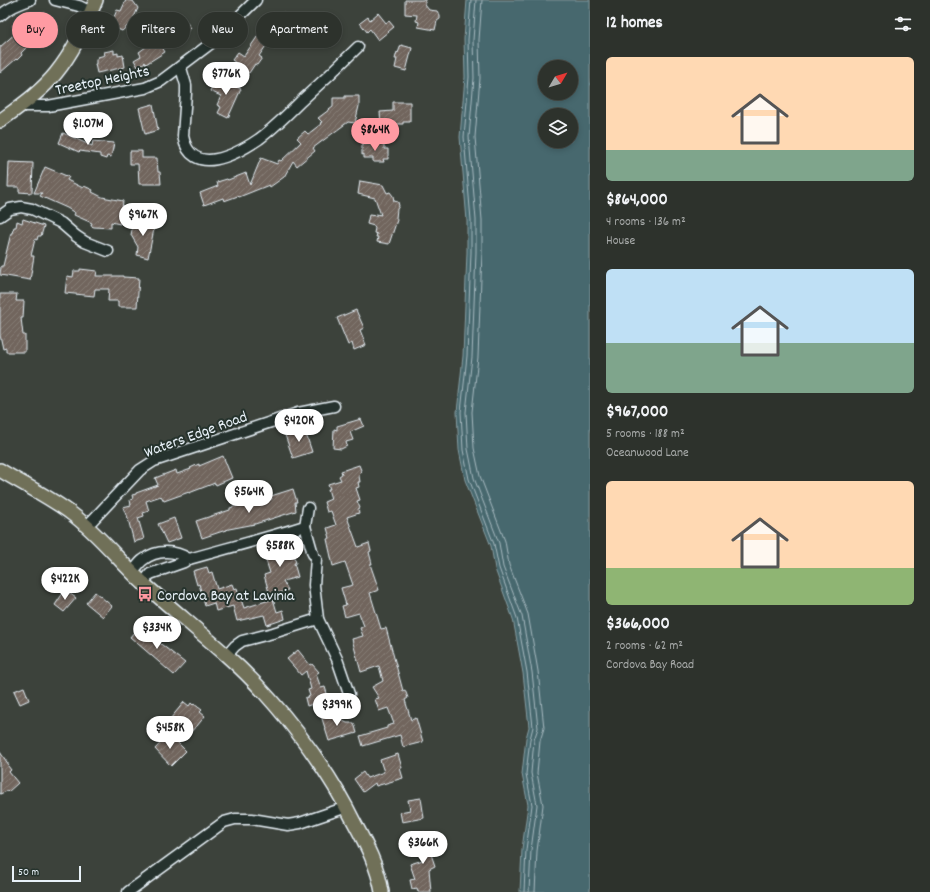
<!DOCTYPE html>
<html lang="en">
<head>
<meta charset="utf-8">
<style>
	body { margin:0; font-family:Dekko,sans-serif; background:#353a34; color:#f1f3f6; height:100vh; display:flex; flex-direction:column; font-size:15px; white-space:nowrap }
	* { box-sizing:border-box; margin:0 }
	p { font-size:13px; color:#a7aaa9 }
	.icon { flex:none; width:22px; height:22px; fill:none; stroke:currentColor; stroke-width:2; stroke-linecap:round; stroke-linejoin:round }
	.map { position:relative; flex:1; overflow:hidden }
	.drawer { display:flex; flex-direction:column; background:#2d322c; width:340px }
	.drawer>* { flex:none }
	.hud { position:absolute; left:12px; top:12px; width:380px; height:36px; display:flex; gap:8px }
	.needle { width:26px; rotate:52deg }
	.fabs { position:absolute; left:538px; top:60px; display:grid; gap:8px }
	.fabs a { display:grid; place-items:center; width:40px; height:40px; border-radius:50%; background:#2d322c; box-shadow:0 2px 6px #0003,0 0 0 1px #484d48; font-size:20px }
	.scale { position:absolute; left:12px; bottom:10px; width:69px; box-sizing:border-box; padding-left:4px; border:2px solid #e8f1f8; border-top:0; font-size:11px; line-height:14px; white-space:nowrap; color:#e8f1f8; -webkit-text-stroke:3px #26332d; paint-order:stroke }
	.price { position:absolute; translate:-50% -34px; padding:0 9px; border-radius:14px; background:#fff; color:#222; font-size:13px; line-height:26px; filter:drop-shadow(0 1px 2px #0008) }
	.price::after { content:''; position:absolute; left:50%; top:24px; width:12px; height:9px; margin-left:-6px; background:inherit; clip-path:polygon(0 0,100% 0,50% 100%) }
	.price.selected { background:#ff9aa2; color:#111 }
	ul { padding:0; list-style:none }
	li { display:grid; align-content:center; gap:8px; height:212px; padding:0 16px }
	li span { display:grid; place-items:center; height:124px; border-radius:6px; color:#555 }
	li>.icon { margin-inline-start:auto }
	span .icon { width:72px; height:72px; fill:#fffc; stroke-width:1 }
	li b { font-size:17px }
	h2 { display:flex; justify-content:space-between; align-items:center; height:48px; padding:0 16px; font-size:17px }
	.pill { padding:0 14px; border-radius:18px; background:#2d322c; box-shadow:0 2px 6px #0003,0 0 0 1px #484d48; font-size:14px; line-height:36px }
	.pill.selected { background:#ff9aa2; color:#111 }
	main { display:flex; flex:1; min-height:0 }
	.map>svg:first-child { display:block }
	.water { fill:#47686e; stroke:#879fa5; fill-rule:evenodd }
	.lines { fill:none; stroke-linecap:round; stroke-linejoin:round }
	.shore { stroke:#a8bac1; stroke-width:1 }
	.building { fill:url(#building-hatch); stroke:#e8f1f8 }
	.minor-casing { stroke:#e8f1f8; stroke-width:13 }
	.major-casing { stroke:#e8f1f8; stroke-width:16 }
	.minor { stroke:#26332d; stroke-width:10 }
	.major { stroke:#706f59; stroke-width:13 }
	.labels { text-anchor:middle; stroke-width:4; stroke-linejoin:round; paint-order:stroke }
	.street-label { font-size:16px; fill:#e8f1f8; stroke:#26332d }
	.poi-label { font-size:16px; fill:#e8f1f8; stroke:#26332d; text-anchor:start }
</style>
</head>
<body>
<main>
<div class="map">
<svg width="590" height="892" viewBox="0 0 590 892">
	<defs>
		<pattern id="building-hatch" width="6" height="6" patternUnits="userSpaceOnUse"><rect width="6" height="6" fill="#71655d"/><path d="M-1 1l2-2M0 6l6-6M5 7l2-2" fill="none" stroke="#857c75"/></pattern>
	</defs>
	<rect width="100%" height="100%" fill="#3c423b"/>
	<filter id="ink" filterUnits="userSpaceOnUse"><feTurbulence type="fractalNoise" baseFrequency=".025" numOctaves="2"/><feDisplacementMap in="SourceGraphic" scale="8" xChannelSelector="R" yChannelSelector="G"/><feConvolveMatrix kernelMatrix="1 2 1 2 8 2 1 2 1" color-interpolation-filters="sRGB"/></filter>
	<g filter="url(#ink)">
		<!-- water -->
		<path class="water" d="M467 0H590V892H520L522 849 528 805 522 774 526 738 529 727 523 673 513 619 495 569 491 546 465 480 459 450 457 412 463 356 467 252V221L460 137 465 77 464 39ZM545 67H571V93H545ZM545 115H571V141H545Z"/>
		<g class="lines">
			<!-- shore -->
			<g class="shore">
				<polyline points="471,0 468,40 469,77 464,137 471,220 471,252 467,356 461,412 463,450 469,479 494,544 499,568 517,618 527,672 533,727 530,739 526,774 532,805 526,850 524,892"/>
				<polyline points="476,0 473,40 474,78 469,137 476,220 476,252 472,357 466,412 468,449 474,478 499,543 503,567 522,616 532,672 538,728 534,740 531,773 537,805 531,850 529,892"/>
				<polyline points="482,0 479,40 480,78 475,137 482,220 482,252 478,357 472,412 474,448 480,476 505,541 509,565 528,614 538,671 544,728 540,741 537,773 543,805 537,851 535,892"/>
			</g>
		</g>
		<!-- building -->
		<g class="building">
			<polygon points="126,0 133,1 138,8 132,22 122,31 113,27 111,24 117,10 121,11"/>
			<polygon points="405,0 425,0 425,5 429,10 437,11 440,16 440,19 437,21 435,30 418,27 419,22 416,21 417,15 405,14"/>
			<polygon points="44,12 52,17 43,30 41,31 25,46 26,48 21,53 22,55 17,60 16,59 0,73 0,47 17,32 12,26 18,19 35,16 37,13 41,16"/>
			<polygon points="283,12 293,18 286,29 287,30 281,40 279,39 274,46 268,43 259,56 262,58 257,65 255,64 249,73 232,60 238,52 244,56 264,27 269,29 277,16 279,17"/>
			<polygon points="378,13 386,23 389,21 394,27 378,40 370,29 367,32 360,23 368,17 370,20"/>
			<polygon points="184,19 191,28 176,40 169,32"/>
			<polygon points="157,39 165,52 146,64 145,62 138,67 134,60 141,56 139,52"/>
			<polygon points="401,45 412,48 406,71 395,68 397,59 395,59 397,52 398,53"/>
			<polygon points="114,50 114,54 118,53 118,56 123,55 125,67 97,73 95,64 96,64 96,60 98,57 105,55 104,52"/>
			<polygon points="216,78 241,89 228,118 218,113 221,107 217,105 221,96 210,91"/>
			<polygon points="345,96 359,96 359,106 355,123 348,122 313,148 315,151 297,166 293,161 284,177 270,187 269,185 239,197 238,196 224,201 223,198 204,205 200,193 218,186 217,182 227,179 228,180 246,173 250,185 261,158 277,164 279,160 281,161 301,142 297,138 305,131 308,134 321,124 320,123 322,122 318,118 333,107 333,98 345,98"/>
			<polygon points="393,102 410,102 410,122 403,122 403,124 381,124 380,112 393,111"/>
			<polygon points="153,104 158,130 145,134 139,108"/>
			<polygon points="63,133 92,146 93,141 114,143 111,157 107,156 106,159 100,157 100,154 80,151 79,152 59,143"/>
			<polygon points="363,143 384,143 384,149 388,149 388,159 383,159 384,162 373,162 373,158 364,158 364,154 362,155 362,145 363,145"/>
			<polygon points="130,151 142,151 142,158 157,158 158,172 160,172 161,184 139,184 138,164 130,164"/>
			<polygon points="9,162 33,163 32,193 19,192 19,187 8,187"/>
			<polygon points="45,167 69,177 67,180 83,188 84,186 93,190 92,192 102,197 123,201 120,224 111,222 111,228 94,227 91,226 92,223 74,215 75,213 67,208 40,196 42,193 34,193"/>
			<polygon points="360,181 383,185 387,193 390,192 393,196 394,201 398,202 399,206 397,209 396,218 397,220 389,244 377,242 378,237 376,237 377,234 374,233 375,228 374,227 374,226 367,224 369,215 376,216 376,214 381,215 375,198 358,194"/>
			<polygon points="23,219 44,226 41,236 38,236 37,240 35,239 31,256 34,256 30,280 0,275 1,266 3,266 11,233 12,233 14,227 16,227 17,221 22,223"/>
			<polygon points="134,219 155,224 148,258 137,255 138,247 131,235"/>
			<polygon points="80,269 97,271 96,276 123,276 123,277 139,278 137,307 118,307 118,301 108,301 109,289 95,289 94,296 65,293 67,276 73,277 74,271 80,271"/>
			<polygon points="0,294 17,294 16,301 24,301 23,318 21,318 23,335 25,335 25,352 6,352 6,348 3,349 0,335"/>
			<polygon points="356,310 364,328 360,330 366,345 354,350 352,343 348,345 337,318"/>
			<polygon points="361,419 364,426 350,432 353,440 346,442 347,446 341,449 333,448 334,429 337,430 337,426"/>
			<polygon points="304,428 312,452 293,458 285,435"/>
			<polygon points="223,456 232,478 216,485 215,483 189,493 189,492 164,501 161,496 146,501 149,511 143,513 144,516 138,518 144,539 134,542 127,515 126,515 123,507 131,505 130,500 133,499 132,495 136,494 136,493 158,485 155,478 176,470 177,474 191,469 190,468 199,464 199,466"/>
			<polygon points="359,465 361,470 359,476 360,482 358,482 359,487 356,488 360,500 357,501 360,508 358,509 359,513 347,517 358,547 369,543 371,551 369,552 372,564 370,564 379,590 370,593 381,629 386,628 403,691 405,690 408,698 405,700 411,720 416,718 423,742 403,747 400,735 363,746 360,736 387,728 387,726 394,724 388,708 379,711 375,699 379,698 372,687 383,681 379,666 361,672 352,639 363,636 360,628 364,626 359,613 345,617 342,606 346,605 341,588 353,585 345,562 333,566 327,539 330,538 327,528 336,525 331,511 327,512 324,502 331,499 328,489 330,489 328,484 341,480 339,476 342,474 341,471"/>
			<polygon points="293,489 297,502 295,502 296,511 255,524 229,529 202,538 196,521 230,510 230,508 236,506 256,501 257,504 272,499 271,496"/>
			<polygon points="174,518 181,538 167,543 158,524"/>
			<polygon points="290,543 296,563 294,563 298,577 283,581 288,590 270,596 264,575 270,573 263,551"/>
			<polygon points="207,567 209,573 212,572 217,589 232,584 234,589 237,588 244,608 273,599 277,612 283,610 285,619 267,625 264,615 237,621 233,606 216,611 214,603 205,606 199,584 197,585 193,571"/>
			<polygon points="65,590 76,598 64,612 55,605"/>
			<polygon points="95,592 112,606 103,617 86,603"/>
			<polygon points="138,627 145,633 148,630 158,639 157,641 185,663 174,675 130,637"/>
			<polygon points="298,650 310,665 312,664 319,672 316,674 321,688 325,687 328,697 331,696 333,703 315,709 313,704 307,706 305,698 310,696 308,690 311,689 306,671 301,675 287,659"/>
			<polygon points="24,687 29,700 20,704 14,691"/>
			<polygon points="184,702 189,706 191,703 193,705 194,704 202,710 200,712 205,716 197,726 197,725 190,733 188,731 186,732 179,725 173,730 166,724"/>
			<polygon points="319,709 347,723 354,723 357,733 329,741"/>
			<polygon points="169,734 186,751 171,766 155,749"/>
			<polygon points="0,752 9,765 8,766 11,770 9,772 18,783 8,792 7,791 0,794"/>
			<polygon points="398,754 402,768 400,768 403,778 376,786 375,783 363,792 354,779 363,772 367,778 384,772 380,760"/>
			<polygon points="421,798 424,818 402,822 400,812 410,810 408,800"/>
			<polygon points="425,832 427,839 428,838 432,846 433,853 431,854 435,866 429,869 431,892 418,892 417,888 412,889 410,880 415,879 410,864 423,860 418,850 414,835"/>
		</g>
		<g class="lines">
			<!-- minor casing -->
			<g class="minor-casing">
				<g id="minor">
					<polyline points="55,0 79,6 91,12"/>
					<path d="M0 16C8 8 19 4 30 0"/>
					<path d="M181 68 186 85V93L183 136C191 179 237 154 259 139 274 128 287 115 300 102 320 84 339 66 358 47"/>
					<polyline points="20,106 48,106 145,88 161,81 214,41 256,0"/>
					<polyline points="0,216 10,209 21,207 32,209 61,223 76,236 85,242 108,251"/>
					<polyline points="308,508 305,526 313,554"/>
					<polyline points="87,526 140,470 154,461 298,413 334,406"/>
					<polyline points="316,559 314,585 318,619 337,659 349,694"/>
					<path d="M132 572C136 568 139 563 143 560 157 549 175 550 189 559"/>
					<path d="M143 583 150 574 184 562 189 559C228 548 266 538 305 526"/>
					<polyline points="227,655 235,646 242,641 273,633 318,619"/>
					<polyline points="128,892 224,822 235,819 252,819 288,825 300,823 347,807"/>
				</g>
			</g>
			<!-- major casing -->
			<g class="major-casing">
				<g id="major">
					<path d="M0 121C19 107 41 92 56 73 73 52 86 25 96 0"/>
					<path d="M0 470C24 485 50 497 72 514 99 534 119 561 144 584 171 608 199 631 226 655 275 698 325 763 354 822 366 844 378 867 382 892"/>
				</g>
			</g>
			<!-- minor -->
			<use href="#minor" class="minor"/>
			<!-- major -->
			<use href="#major" class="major"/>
		</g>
	</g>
	<!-- icons -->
	<defs>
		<g id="bus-bare" transform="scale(1.2)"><path d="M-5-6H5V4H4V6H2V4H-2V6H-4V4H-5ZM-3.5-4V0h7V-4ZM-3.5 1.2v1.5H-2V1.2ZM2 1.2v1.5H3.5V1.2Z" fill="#ff9aa2" stroke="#26332d" stroke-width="2.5" paint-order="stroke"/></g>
	</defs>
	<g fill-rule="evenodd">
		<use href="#bus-bare" x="145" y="594"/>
	</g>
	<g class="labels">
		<!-- street labels -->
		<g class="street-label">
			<text transform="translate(102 79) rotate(-12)" y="6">Treetop Heights</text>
			<text transform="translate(195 433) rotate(-20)" y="6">Waters Edge Road</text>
		</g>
		<!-- poi labels -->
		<g class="poi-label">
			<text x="157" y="600">Cordova Bay at Lavinia</text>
		</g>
	</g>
</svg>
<div class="fabs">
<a><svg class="needle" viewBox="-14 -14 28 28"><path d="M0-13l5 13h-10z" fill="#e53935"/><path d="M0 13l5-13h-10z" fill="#a7aaa9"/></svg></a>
<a><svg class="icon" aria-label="layers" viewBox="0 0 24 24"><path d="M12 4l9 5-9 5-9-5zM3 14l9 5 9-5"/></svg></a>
</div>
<div class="scale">50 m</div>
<b class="price" style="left:226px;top:96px">$776K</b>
<b class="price" style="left:88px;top:146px">$1.07M</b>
<b class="price selected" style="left:375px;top:152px">$864K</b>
<b class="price" style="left:143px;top:237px">$967K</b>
<b class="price" style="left:299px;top:443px">$420K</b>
<b class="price" style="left:249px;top:514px">$564K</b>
<b class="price" style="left:280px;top:568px">$588K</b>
<b class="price" style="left:65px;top:601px">$422K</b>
<b class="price" style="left:157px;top:650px">$334K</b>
<b class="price" style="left:337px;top:727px">$399K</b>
<b class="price" style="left:170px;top:750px">$458K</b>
<b class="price" style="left:423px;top:865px">$366K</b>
<div class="hud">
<a class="pill selected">Buy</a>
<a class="pill">Rent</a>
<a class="pill">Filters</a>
<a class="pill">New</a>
<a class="pill">Apartment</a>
</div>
</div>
<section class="drawer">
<h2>12 homes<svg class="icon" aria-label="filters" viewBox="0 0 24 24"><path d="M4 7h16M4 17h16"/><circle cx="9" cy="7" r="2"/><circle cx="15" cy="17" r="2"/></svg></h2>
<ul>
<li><span style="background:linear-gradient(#ffd9b3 75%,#7fa58c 0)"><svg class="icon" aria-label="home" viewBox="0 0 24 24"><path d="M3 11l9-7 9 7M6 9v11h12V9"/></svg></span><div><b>$864,000</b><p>4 rooms · 136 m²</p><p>House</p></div></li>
<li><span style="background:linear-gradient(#bfe0f5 60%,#7fa58c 0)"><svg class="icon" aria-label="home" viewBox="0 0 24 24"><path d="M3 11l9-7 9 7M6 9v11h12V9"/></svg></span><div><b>$967,000</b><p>5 rooms · 188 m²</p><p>Oceanwood Lane</p></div></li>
<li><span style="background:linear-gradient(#ffd9b3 70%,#8fb573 0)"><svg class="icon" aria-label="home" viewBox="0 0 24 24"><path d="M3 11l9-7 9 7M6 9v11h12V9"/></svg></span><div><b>$366,000</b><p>2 rooms · 62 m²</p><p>Cordova Bay Road</p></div></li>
</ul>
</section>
</main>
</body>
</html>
